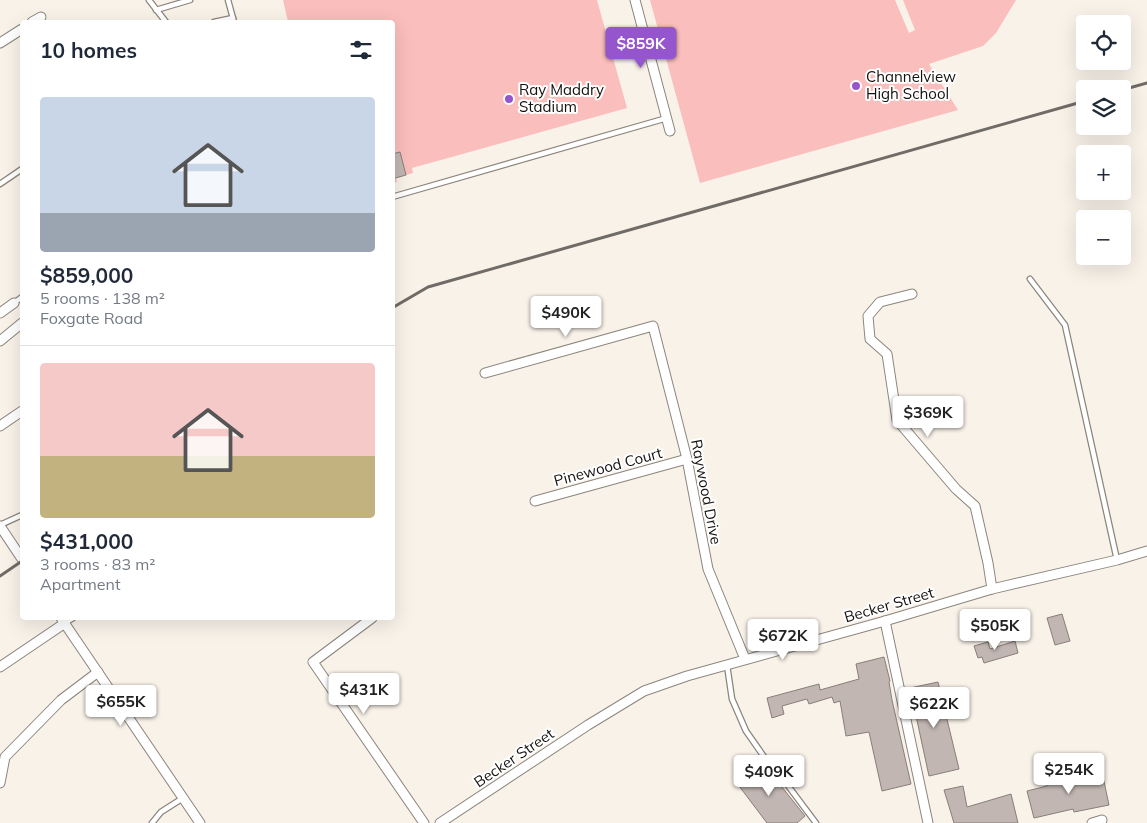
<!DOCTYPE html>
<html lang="en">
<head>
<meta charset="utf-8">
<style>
	body { margin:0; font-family:Mulish,sans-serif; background:#f2f2f3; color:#1f2937; height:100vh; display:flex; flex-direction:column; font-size:19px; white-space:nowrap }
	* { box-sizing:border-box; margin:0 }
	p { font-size:16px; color:#747a83 }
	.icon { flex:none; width:28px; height:28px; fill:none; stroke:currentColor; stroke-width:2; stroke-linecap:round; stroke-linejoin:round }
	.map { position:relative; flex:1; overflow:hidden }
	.sheet { position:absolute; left:20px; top:20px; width:375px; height:600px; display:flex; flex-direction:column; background:#fff; border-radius:5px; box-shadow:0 5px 20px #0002 }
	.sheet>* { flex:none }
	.controls { position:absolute; left:1076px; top:15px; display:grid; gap:10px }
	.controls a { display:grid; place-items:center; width:55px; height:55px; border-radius:5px; background:#fff; box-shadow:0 5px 20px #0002; font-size:25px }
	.price { position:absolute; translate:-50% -42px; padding:0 11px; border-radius:5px; background:#fff; color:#222; font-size:16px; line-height:32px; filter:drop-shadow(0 1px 2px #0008) }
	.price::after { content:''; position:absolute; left:50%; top:30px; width:15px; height:11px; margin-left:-8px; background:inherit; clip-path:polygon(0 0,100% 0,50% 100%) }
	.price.current { background:#9556cd; color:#fff }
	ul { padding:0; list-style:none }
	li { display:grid; align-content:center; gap:10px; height:265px; padding:0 20px }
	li+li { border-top:1px solid #e0e1e3 }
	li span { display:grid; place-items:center; height:155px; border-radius:5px; color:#555 }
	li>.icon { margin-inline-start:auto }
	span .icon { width:90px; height:90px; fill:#fffc; stroke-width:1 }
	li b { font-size:21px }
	h2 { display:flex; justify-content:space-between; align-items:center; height:60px; padding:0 20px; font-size:21px }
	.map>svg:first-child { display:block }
	.green { fill:#fabebc }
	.building { fill:#c1b6b1; stroke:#887e7a }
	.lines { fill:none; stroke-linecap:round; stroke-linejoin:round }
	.lane-casing { stroke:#8c857d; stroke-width:7 }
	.street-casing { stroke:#8c857d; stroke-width:11 }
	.lane { stroke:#fff; stroke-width:4.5 }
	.street { stroke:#fff; stroke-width:9 }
	.rail { stroke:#6f6b66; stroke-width:3 }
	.poi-dot { fill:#9556cd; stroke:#fff; stroke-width:2 }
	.labels { text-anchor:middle; stroke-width:4; stroke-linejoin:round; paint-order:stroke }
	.poi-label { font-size:15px; fill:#14120f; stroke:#fff; text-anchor:start }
	.street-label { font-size:15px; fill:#14120f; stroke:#fff }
</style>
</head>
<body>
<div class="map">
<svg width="1147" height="823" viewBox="0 0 1147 823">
	<rect width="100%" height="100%" fill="#f9f2e9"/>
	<!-- green -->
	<g class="green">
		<polygon points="283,0 597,0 627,108 412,168 413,173 396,178 397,182 393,183 392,22 288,22"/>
		<polygon points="650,0 895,0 909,33 915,30 903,0 1016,0 996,33 983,46 929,64 958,110 700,183"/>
	</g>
	<!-- building -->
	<g class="building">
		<polygon points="400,152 406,175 392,179 392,154"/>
		<polygon points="1062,614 1070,641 1055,645 1047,618"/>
		<polygon points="1015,641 1018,653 984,663 982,657 978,658 974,646 988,642 990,649"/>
		<polygon points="884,657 890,681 889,682 892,700 911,784 882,791 869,732 846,736 840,701 834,703 832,697 809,704 807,699 782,706 784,714 772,718 767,698 819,684 820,690 859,679 856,664"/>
		<polygon points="938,682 959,769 929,776 910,688"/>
		<polygon points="762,762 805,816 797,823 767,823 736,782"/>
		<polygon points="1102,772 1109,805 1074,812 1073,809 1034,818 1027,791 1047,786 1046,783"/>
		<polygon points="963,786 967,807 1011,794 1018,823 954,823 944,790"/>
	</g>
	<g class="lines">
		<!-- lane casing -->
		<g class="lane-casing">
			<g id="lane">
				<polyline points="149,0 166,22"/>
				<polyline points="228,0 234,22"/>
				<polyline points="156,10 190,0"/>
				<polyline points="214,22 233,18"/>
				<polyline points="0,184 22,169"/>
				<polyline points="392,197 667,118"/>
				<polyline points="1030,279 1065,325 1117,560"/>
				<polyline points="14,303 22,297"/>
				<polyline points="0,525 22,515"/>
				<polyline points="65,623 73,618"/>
				<polyline points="727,665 732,699 746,731 767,761 786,783 816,823"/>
				<polyline points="152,823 161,812 183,798"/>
			</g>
		</g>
		<!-- street casing -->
		<g class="street-casing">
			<g id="street">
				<polyline points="635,0 670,131"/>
				<polyline points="32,22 41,17"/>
				<polyline points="0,43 22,29"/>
				<polyline points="912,294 880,302 868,316 870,339 887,354 897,420 956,489 975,506 988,563 992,589"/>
				<polyline points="0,313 14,303"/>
				<polyline points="0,341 22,323"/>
				<polyline points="485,373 653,326 687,459 708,569 745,659"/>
				<polyline points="0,426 22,411"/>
				<polyline points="535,501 687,459"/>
				<polyline points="0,526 22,559"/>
				<polyline points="61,618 200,823"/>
				<polyline points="372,618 313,662 424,823"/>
				<polyline points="885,621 928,823"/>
				<polyline points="0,667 65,623"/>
				<polyline points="0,783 5,757 61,700 98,672"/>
				<polyline points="440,823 588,725 644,691 687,676 885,621 992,589 1117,560 1147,551"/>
				<polyline points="1092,823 1102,820"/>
			</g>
		</g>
		<!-- lane -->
		<use href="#lane" class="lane"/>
		<!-- street -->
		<use href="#street" class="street"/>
		<!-- rail -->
		<g class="rail">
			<polyline points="1122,90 1147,83"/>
			<polyline points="392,308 428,287 1085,101"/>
			<polyline points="0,576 22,561"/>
		</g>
	</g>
	<!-- markers -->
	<g class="poi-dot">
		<circle cx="856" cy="86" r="5"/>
		<circle cx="509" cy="99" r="5"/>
	</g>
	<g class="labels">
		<!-- poi labels -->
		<g class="poi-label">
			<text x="866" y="82">Channelview<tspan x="866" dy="17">High School</tspan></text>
			<text x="519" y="95">Ray Maddry<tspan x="519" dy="17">Stadium</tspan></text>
		</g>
		<!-- street labels -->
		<g class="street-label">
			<text transform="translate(608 467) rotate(-15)" y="5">Pinewood Court</text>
			<text transform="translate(706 492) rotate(79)" y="5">Raywood Drive</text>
			<text transform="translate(889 605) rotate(-16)" y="5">Becker Street</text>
			<text transform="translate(514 758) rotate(-34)" y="5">Becker Street</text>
		</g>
	</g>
</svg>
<div class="controls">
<a><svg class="icon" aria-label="locate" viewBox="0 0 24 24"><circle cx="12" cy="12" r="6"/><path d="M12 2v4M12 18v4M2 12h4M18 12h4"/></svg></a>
<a><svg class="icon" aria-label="layers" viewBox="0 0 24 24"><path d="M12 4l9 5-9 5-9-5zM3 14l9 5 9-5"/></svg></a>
<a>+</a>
<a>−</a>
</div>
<b class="price current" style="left:641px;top:69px">$859K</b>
<b class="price" style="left:566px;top:338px">$490K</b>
<b class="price" style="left:928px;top:438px">$369K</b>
<b class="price" style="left:995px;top:651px">$505K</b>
<b class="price" style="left:783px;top:661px">$672K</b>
<b class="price" style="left:364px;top:715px">$431K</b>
<b class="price" style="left:121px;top:727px">$655K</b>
<b class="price" style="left:934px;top:729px">$622K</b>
<b class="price" style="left:1069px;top:795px">$254K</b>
<b class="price" style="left:769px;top:797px">$409K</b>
<section class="sheet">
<h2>10 homes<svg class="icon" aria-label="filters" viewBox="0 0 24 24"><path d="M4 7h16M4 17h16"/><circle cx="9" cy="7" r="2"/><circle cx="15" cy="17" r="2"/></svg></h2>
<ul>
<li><span style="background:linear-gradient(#c9d6e8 75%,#9aa5b1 0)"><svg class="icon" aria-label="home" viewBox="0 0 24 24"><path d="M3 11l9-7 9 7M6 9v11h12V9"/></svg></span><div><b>$859,000</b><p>5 rooms · 138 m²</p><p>Foxgate Road</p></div></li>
<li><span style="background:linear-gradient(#f6c9c9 60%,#c2b280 0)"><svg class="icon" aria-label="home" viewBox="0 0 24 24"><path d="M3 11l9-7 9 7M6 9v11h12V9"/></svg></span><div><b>$431,000</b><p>3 rooms · 83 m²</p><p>Apartment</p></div></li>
</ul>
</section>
</div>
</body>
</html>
